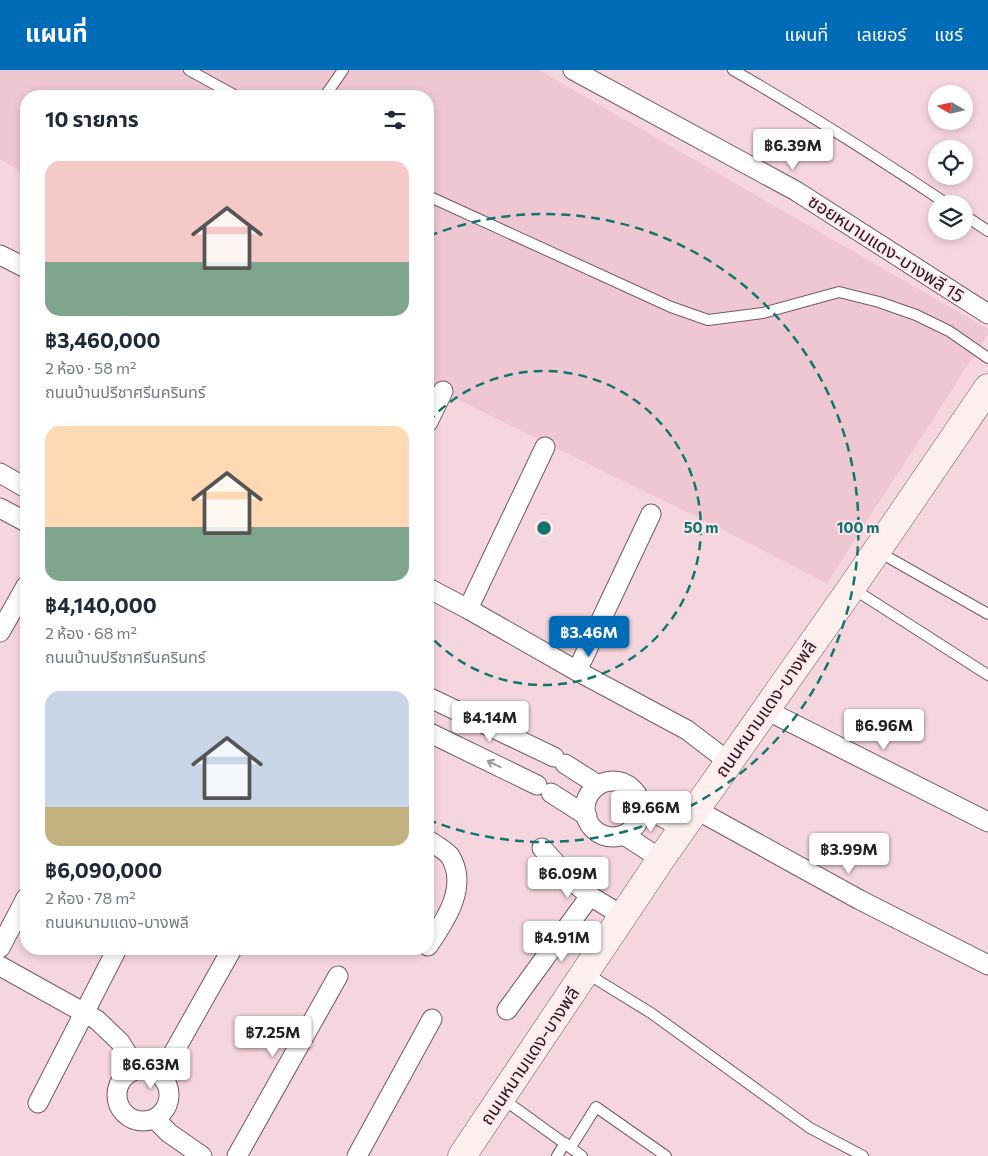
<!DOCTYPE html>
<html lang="th">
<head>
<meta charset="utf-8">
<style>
	body { margin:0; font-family:Commissioner,"Noto Sans Thai",sans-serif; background:#f6f6f7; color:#1f2937; height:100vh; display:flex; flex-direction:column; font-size:19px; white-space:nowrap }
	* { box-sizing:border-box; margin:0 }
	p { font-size:16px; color:#747a83 }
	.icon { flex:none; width:28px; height:28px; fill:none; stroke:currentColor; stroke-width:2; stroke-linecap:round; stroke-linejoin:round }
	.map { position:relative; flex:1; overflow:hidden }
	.drawer { position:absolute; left:20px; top:20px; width:414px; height:865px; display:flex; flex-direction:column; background:#fff; border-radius:20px; box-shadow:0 2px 8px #0003 }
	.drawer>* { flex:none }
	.needle { width:32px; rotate:279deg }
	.controls { position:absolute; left:928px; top:15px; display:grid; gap:10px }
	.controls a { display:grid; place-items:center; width:45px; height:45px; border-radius:50%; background:#fff; box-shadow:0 2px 8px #0003; font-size:25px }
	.price { position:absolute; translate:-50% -42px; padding:0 11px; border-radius:5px; background:#fff; color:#222; font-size:16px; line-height:32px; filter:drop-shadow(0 1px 2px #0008) }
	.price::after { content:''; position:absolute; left:50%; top:30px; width:15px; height:11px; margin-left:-8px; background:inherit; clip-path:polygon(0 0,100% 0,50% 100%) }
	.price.active { background:#006bb7; color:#fff }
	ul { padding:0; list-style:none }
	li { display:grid; align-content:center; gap:10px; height:265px; padding:0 25px }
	li span { display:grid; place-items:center; height:155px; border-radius:15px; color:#555 }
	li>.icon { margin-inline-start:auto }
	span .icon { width:90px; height:90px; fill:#fffc; stroke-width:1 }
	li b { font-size:21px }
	h2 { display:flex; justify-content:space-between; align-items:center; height:60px; padding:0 25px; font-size:21px }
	header { display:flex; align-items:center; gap:30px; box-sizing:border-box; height:70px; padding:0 25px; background:#006bb7; color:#fff }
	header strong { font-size:24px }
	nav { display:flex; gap:28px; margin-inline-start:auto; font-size:18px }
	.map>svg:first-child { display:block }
	.built { fill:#efc7d2 }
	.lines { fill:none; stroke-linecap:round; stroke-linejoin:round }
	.lane-casing { stroke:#745961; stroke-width:12 }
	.street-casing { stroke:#745961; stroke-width:21 }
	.secondary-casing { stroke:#745961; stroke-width:29 }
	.lane { stroke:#fff; stroke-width:10 }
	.street { stroke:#fff; stroke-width:19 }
	.secondary { stroke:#fdefee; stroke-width:28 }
	.oneway { stroke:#9d989a }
	.ring { fill:none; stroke:#0f766e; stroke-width:2.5; stroke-dasharray:9 6 }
	.labels { text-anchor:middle; stroke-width:4; stroke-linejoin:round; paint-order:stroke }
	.street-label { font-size:18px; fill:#261a1e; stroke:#ffe5ec }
	.centre { fill:#0f766e; stroke:#ffe5ec; stroke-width:2.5 }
	.ring-label { font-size:15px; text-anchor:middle; font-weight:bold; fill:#0f766e; stroke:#ffe5ec; stroke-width:4; stroke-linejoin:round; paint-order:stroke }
</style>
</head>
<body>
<header>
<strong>แผนที่</strong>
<nav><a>แผนที่</a><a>เลเยอร์</a><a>แชร์</a></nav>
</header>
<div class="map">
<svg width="988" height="1086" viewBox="0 0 988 1086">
	<rect width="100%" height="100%" fill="#f6d6de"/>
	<!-- built -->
	<polygon class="built" points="0,0 539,0 988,259 988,264 827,513 717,457 428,315 428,26 26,26 26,105 0,89"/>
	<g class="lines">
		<!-- lane casing -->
		<g class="lane-casing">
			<g id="lane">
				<polyline points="189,0 236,26"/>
				<path d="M733 0C806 42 877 87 947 134"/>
				<polyline points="325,26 343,0"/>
				<polyline points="428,126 671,237 708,250 763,243 839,222 879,232 916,245 949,261 988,288"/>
				<polyline points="964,145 988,161"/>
				<polyline points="877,481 988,544"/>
				<polyline points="852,518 988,605"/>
				<polyline points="586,903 651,943 810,1058 863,1086"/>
				<polyline points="503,1029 582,1086"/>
				<polyline points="571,1077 596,1037 666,1086"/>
				<polyline points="557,1086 565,1073"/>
			</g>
		</g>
		<!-- street casing -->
		<g class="street-casing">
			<g id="street">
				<polyline points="573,0 796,121 988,244"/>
				<polyline points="0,185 26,198"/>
				<polyline points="428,352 443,321"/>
				<polyline points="0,403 26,418"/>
				<polyline points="0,438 26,452"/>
				<polyline points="428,518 468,539 577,601 687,660 729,692"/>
				<polyline points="468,539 545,377"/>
				<polyline points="0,562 26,516"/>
				<polyline points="577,601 651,444"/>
				<polyline points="428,627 554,687"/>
				<polyline points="766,640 988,752"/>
				<polyline points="428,662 537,715"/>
				<polyline points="565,694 598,715"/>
				<circle cx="613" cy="739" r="28"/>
				<polyline points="551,723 587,746"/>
				<polyline points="641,736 683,758"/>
				<polyline points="697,740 860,830 988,895"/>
				<polyline points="624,765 661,789"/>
				<path d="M428 770C434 774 445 780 450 786 469 817 445 851 428 876"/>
				<polyline points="542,778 571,810 590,826 623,846"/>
				<polyline points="0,878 26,828"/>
				<polyline points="0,896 97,950 120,972 137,999"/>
				<polyline points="507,940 590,826"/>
				<circle cx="143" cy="1025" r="26"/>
				<polyline points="161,1005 232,879"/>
				<polyline points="38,1033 117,879"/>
				<polyline points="156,1050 169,1063 202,1086"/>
				<polyline points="237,1086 338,906"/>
				<polyline points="357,1086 432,949"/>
			</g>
		</g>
		<!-- secondary casing -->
		<g class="secondary-casing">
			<polyline id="secondary" points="462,1086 661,789 852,517 988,318"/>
		</g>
		<!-- lane -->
		<use href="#lane" class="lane"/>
		<!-- street -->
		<use href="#street" class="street"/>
		<!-- secondary -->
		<use href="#secondary" class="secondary"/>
	</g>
	<!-- one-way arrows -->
	<defs><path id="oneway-shaft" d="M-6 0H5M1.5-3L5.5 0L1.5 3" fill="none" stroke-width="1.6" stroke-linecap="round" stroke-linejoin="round" transform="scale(1.25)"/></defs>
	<use class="oneway" href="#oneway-shaft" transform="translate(494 694) rotate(-154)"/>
	<!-- distance rings -->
	<g class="ring">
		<path d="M428 352A157 157 0 1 1 428 564"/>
		<path d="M429 166A314 314 0 1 1 429 750"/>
	</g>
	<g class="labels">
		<!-- street labels -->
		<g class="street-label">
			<text transform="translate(886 179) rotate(33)" y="6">ซอยหนามแดง-บางพลี 15</text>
			<text transform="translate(766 639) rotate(-55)" y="6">ถนนหนามแดง-บางพลี</text>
			<text transform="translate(530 986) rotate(-56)" y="6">ถนนหนามแดง-บางพลี</text>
		</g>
	</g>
	<circle cx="544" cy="458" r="8" class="centre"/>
	<g class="ring-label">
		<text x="701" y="463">50 m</text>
		<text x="858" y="463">100 m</text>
	</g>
</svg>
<div class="controls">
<a><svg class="needle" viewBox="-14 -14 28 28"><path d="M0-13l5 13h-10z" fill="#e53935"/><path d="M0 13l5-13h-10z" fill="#747a83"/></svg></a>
<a><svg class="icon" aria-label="locate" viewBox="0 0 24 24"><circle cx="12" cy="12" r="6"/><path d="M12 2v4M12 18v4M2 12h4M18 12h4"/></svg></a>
<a><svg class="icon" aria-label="layers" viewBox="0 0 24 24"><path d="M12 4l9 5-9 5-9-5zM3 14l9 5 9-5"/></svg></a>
</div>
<b class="price" style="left:793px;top:101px">฿6.39M</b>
<b class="price active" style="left:589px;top:588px">฿3.46M</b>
<b class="price" style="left:490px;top:673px">฿4.14M</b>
<b class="price" style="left:884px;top:681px">฿6.96M</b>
<b class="price" style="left:651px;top:763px">฿9.66M</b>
<b class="price" style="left:849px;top:805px">฿3.99M</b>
<b class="price" style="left:568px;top:829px">฿6.09M</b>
<b class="price" style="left:562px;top:893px">฿4.91M</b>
<b class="price" style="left:273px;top:988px">฿7.25M</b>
<b class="price" style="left:151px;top:1020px">฿6.63M</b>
<section class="drawer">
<h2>10 รายการ<svg class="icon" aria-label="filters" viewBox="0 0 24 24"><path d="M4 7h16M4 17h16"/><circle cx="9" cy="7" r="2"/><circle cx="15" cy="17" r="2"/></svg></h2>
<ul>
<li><span style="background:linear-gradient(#f6c9c9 65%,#7fa58c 0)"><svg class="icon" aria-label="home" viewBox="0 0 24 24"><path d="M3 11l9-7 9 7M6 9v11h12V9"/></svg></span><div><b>฿3,460,000</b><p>2 ห้อง · 58 m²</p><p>ถนนบ้านปรีชาศรีนครินทร์</p></div></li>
<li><span style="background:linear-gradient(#ffd9b3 65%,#7fa58c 0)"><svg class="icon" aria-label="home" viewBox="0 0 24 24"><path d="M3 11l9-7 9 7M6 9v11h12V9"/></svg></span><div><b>฿4,140,000</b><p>2 ห้อง · 68 m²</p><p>ถนนบ้านปรีชาศรีนครินทร์</p></div></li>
<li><span style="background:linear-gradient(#c9d6e8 75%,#c2b280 0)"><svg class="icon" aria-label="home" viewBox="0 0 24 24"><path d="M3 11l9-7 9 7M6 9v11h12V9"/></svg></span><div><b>฿6,090,000</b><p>2 ห้อง · 78 m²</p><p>ถนนหนามแดง-บางพลี</p></div></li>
</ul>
</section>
</div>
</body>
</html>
